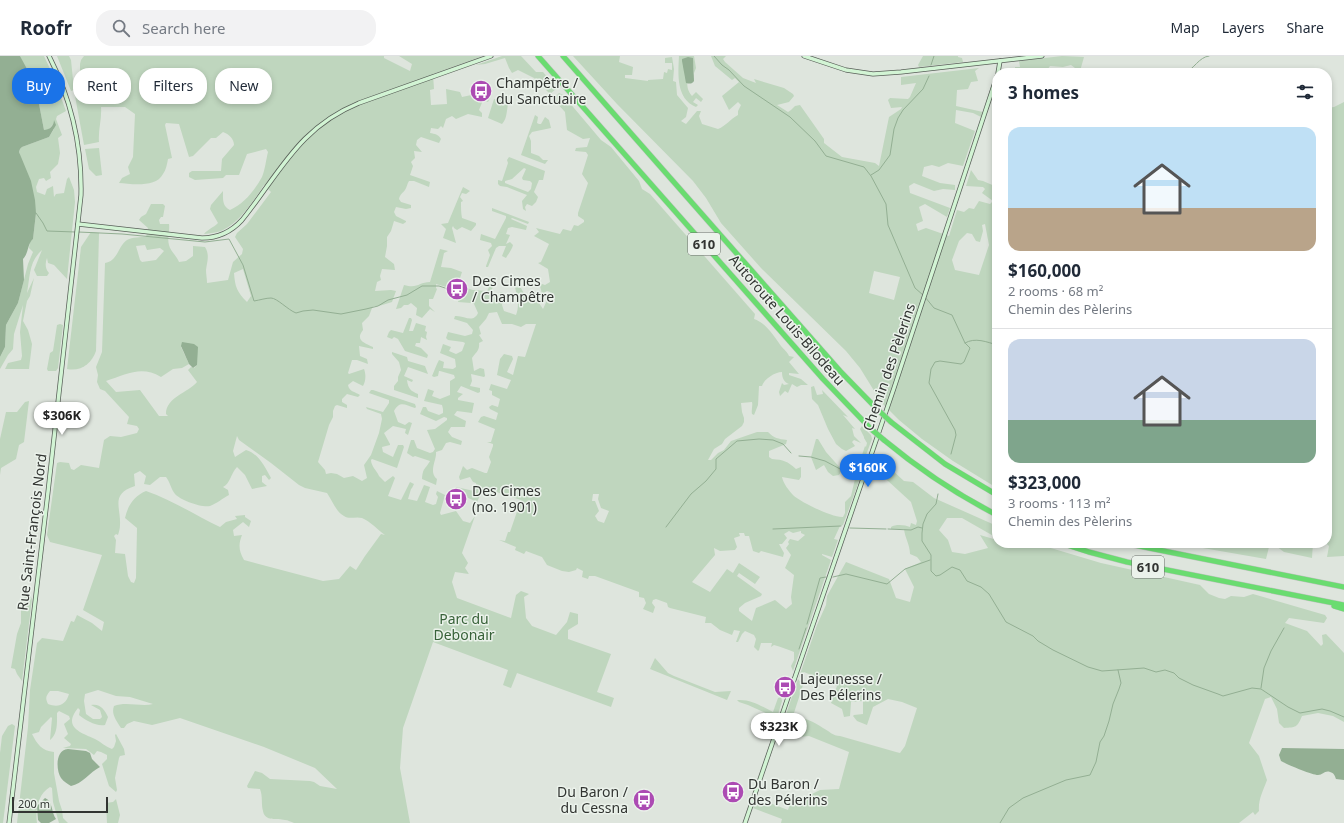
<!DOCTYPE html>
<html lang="en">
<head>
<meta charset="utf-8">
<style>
	body { margin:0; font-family:"Noto Sans",sans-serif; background:#f2f2f3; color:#1f2937; height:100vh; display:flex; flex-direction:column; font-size:15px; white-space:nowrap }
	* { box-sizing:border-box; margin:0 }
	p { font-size:13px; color:#747a83 }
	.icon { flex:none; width:22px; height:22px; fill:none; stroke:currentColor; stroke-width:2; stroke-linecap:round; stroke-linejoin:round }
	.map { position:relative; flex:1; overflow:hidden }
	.side { position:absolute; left:992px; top:12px; width:340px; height:480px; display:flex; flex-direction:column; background:#fff; border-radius:16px; box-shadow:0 2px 6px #0003 }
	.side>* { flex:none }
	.guide { position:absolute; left:12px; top:12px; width:380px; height:36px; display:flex; gap:8px }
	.scale { position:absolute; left:12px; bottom:10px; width:96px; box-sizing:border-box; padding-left:4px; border:2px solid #323532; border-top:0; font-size:11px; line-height:14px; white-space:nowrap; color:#323532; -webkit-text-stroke:3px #ebf2eb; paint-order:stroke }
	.price { position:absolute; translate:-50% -34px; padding:0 9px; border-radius:14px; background:#fff; color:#222; font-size:13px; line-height:26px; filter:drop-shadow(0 1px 2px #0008) }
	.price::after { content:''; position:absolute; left:50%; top:24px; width:12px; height:9px; margin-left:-6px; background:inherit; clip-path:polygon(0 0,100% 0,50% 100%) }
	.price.active { background:#1a73e8; color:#fff }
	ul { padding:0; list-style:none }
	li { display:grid; align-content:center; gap:8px; height:212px; padding:0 16px }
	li+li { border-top:1px solid #e0e1e3 }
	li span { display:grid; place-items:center; height:124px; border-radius:12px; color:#555 }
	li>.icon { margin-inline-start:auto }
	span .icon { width:72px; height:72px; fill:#fffc; stroke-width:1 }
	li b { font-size:17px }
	h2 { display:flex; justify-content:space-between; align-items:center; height:48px; padding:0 16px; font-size:17px }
	.pill { padding:0 14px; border-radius:16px; background:#fff; box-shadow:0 2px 6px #0003; font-size:14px; line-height:36px }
	.pill.active { background:#1a73e8; color:#fff }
	header { display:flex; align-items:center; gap:24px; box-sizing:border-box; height:56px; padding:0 20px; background:#fff; border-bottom:1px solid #e0e1e3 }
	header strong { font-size:19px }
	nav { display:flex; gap:22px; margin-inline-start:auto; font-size:14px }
	.search { width:280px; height:36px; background:#f2f2f3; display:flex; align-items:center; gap:10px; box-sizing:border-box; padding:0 14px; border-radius:16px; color:#747a83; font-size:15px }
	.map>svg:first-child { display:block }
	.green { fill:#bfd6be; fill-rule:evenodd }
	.water { fill:#93af93 }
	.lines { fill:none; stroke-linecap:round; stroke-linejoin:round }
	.stream { stroke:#93af93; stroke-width:1 }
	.secondary-casing { stroke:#585f58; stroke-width:5 }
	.highway-casing { stroke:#c2c2c2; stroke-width:6 }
	.secondary { stroke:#d2f4d4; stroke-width:3.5 }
	.highway { stroke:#6adc70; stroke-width:5 }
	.highway-bridge-casing { stroke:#c2c2c2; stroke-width:6; stroke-linecap:butt }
	.highway-bridge { stroke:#6adc70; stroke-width:5 }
	.labels { text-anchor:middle; stroke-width:3; stroke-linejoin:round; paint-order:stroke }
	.shield { fill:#ebf2eb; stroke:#6a6e6a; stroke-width:1 }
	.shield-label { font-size:13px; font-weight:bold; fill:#323532 }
	.poi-label { font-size:14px; fill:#323532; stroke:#ebf2eb; text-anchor:start }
	.street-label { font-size:14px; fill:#323532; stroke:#ebf2eb }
	.park-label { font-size:14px; fill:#386239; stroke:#ebf2eb }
</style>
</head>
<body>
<header>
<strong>Roofr</strong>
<div class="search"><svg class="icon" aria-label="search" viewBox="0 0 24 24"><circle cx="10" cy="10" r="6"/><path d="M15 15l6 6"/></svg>Search here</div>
<nav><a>Map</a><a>Layers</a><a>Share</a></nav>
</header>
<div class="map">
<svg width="1344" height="767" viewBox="0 0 1344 767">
	<rect width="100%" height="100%" fill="#dee5dd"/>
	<!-- green -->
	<g class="green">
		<path d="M20 0H44L52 17 66 55 57 60 56 63 62 79 58 82 60 97 58 108 50 116 51 122 46 125 44 122 39 123 36 131 37 136 45 139 47 133 53 130 54 141 56 138 64 137 67 123 69 121 74 134 75 146 67 223 54 209 48 207 47 202C45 207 45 213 49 217L47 220H37L34 214 42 194C29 205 30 221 27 237L34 222 30 240 27 245 23 265 28 274 32 288 29 313H5L8 307 21 304 22 300 20 276 23 249 14 278 13 293 8 299 0 313V301L5 291 6 269 18 247 28 208 33 196 29 192 30 186 33 183 36 157 19 96 20 93 22 91 49 81 54 73V67L48 74H44L39 48 31 39V36L33 31 32 22 27 16Z"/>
		<polygon points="57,0 69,0 71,4 74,34 71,35"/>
		<path d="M84 0H384V2L410 15 412 8 399 0H483L433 18 434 33 430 34 431 49 447 48 446 33 460 36 462 41 476 38 478 34 482 38 490 42 488 46 483 44 479 54 482 57V61L468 58 456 63 452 60 446 63 443 72 441 70 438 73 431 72 430 77C435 78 438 78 441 83L439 87 421 81 417 84 416 89 422 96 414 95 415 102 411 106 413 110 410 119 430 126 429 131 414 125H409C407 128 407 131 405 134 403 137 400 138 399 143L401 146 411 149V152L406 153 396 151 394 156 396 160 406 165V166L403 168 394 165 391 175 387 181V190L385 201 394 208 395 214 382 213 380 220 381 224 377 226 375 235 391 234 396 235 392 246 379 250H374L372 252 369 260 362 267 363 274C355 284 364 287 373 291V293L359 290 360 300 367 303 368 308 357 304H352L348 317 349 318 364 313C366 318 366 325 363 330L353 325 348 329C349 336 356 336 360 339L358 341 347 338 342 343V346L347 349V352L337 349 335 350 333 355V361L329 369 318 406 325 414 326 418 331 417 337 418 344 422 353 420 362 425 367 422 364 409 371 399 379 377 382 363 381 358 367 353 366 351 383 356 389 347V344L369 337 371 334H373L415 348 416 351 415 352C405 349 400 344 394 355L398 366 405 369 409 366 412 367 408 379 405 377 406 373 393 370 384 377 390 388V389L382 391 383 396 393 401 398 389H403L404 391 397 412 372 403 371 404C371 410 377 415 379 420L385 426 393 420 395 422 388 440 401 444 410 426 414 428 412 432 411 433 408 443 417 445 424 429 430 431 425 446 433 449 436 448 438 441 436 438 437 435 445 439 440 457 441 459 456 455 463 465 470 467 475 460 462 497 468 507 465 512 469 518 455 516 452 526 457 542 511 562 516 539 521 535 529 538 524 541 526 562 532 570 556 579 567 566 570 556 578 558V568L568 574V583L611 598 597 636 614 642 611 651 517 617 511 632 503 629 508 614 433 586 403 672 400 712 410 767H294C291 766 288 764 285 764 277 762 265 766 263 755 261 748 263 741 260 733L248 732 247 730 255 715 262 717 270 723 310 725 314 726 320 730 337 733 315 712 264 691 180 662 152 669 134 665 127 668 124 672H121C116 664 111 658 114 650 126 645 141 651 153 648L130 641 116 640 98 634 85 638 84 645 86 658 93 663H100L102 661 100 654 91 649C100 647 105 654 108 661L105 669C97 671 85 664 79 659L80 654 78 652C63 671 79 676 95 683 101 686 106 691 112 693L114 691 116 685 115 679 116 678 124 693 125 699 120 700 119 702 115 722 117 734 116 736 109 730 102 708 107 703V699L101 696 97 695 94 699 86 693 63 692 70 690 71 688 64 682 68 678 64 668 70 663 69 660 59 655 57 657C57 666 58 678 50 684L52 662 51 661 41 671 39 676 32 678C37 688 42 695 54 696V717L59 745 62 754 63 762 68 767H59L53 746 52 732 50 731C38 738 35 754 37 767H17L28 671 30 634 37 587 42 582 63 585 71 565 74 566 77 559 92 567 102 575 104 566 83 554 102 499 50 486 47 479 57 407 60 406 69 407 71 413 74 414 81 409 99 412 104 384 110 380 121 381 137 377 139 373 137 370 127 368 129 361 105 335 100 333 97 326 98 319 96 311 102 296 105 207C118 205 118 190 127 184 133 181 140 181 146 181L148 172 139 164 141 161 146 158 151 148H163L165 150 163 161H161L159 164 160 168H169C170 175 167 183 169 189 170 195 177 200 179 206L186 205 193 200V190L205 191C210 199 207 206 206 214 206 218 207 223 207 227L228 224 233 206 242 198 243 193 235 181 237 177 247 168 271 136 264 129C255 143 239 167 223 174 217 177 211 177 204 178 208 173 213 172 218 167L210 153 211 149 223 135C223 143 222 150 230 154 244 148 255 134 262 121 265 114 266 104 268 96L266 93 247 98 239 119H226L223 122 195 124 189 121V117L192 115H221L222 103 234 89C234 83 229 78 223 76L216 82H211L193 100 189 101 179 68 166 67 165 69 172 102 168 103C167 108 166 114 163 118 156 132 131 128 119 127L122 122 130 118 128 111 133 101 135 58 125 51H101C102 63 98 74 99 86L84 89 75 40 80 36V8L81 4ZM145 189 147 194 160 192 164 195 156 204 142 206 140 204 136 190ZM243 213 251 240 247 246C237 236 235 231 234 217ZM181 291H197V309L194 312 191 311 188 314 197 326C188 337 166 341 166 358L168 360H159L140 334 116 336 106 325C126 319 141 309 161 321L173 313 182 312 189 308ZM237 380 239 384 271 407 299 429 305 432 327 437C332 444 336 456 344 460 350 464 355 460 362 462 370 465 378 474 385 479L381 478 365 500 356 514 350 510 339 523 323 525 244 504C239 495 238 489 242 479L234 480 233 474 243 466 249 471 251 465 245 461V459L235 460 237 463 226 466 220 471C195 459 172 444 146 435 134 440 128 449 125 462L137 472 136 522 134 527 131 526 128 520 125 498 115 497 116 484 114 480 116 478 118 479C119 476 120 472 120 469 121 451 110 438 135 430L134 418 140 415 146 420 144 428 150 429 160 421H166C170 426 171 433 175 438 180 444 202 452 210 450 216 448 223 442 229 439L228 434 223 431C230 428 231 417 237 411L245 419 252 433 267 430 262 426V420L265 419 269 424 271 422C265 411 259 398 246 394L235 401 233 395ZM50 635H58L69 638C66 649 58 652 48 648 45 642 46 640 50 635Z"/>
		<polygon points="502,0 521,0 536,16 543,16 557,32 550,38 534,22 518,14 512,17 509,12 505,2 485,8 476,9"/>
		<path d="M573 0H620L619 6 633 11 632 19H625V22L648 25V24L663 23 664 16 667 17 668 13 672 14V7H665V2L672 1 674 13 673 25 676 26 677 39 688 52 686 61 681 65 686 68 697 55H701L699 60 702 68 718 73C726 70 730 63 738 59V55L741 49 738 46 729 54 722 40 739 26 735 22 732 24 715 10 711 0H726L723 3 725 6 743 22 756 27 754 23 784 32 793 38 794 40 789 46 777 49 788 56 791 54 795 50 800 49 824 83V87L842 101 875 107 879 110 889 61 901 53 902 51 891 52 888 44 890 42 908 43 910 41 916 27 901 29V21L979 12 975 15 978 25 971 26 968 33 957 34 956 50 983 56 981 61 973 57 956 54 955 67 975 75 963 110 948 107 939 111 932 109 924 111 922 120 940 127 955 129V134L943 133 934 135 914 127 909 130 910 137 950 152 947 161 925 148 919 151 923 165 916 168 918 175 926 172 949 180 957 154 964 156 969 152 974 153 979 145 990 148 993 145 982 137 985 133 983 131 966 130 971 114 978 124 983 125 997 131V432L953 405 922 383 899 364 881 346 860 312 846 295 761 212 721 167 706 142 693 125 617 48ZM985 168 989 189 979 219 955 214 952 204 959 185 967 177 972 178 976 185 980 186 983 175 982 169ZM874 215 900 221 894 244 869 237Z"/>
		<path d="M679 0H694L696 12 694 17 693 6C689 19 683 29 692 40L696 36 703 43 701 46 696 42 693 46 698 49 696 51C676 43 678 18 679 0Z"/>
		<polygon points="923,0 958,0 958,1 962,2 963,6 919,11 918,9"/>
		<polygon points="1062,0 1084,1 1080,15 1078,17 1075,15 1075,12 1071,9 1063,11 1050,10 1045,17 1027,17 1025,12 1015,14 1015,11 1020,11 1019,5"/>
		<path d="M559 37 563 39 601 84 611 91 639 125 642 133 650 138 755 258 754 263C766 267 774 280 781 290 784 294 787 295 789 300L794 301 789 306 799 318 789 317V319L801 323 808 329H801L797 331 792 328 788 337 785 335 780 340 779 336 782 327 784 329 789 328C784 326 782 322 782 316 775 316 764 323 762 330H759L758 349 754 359 752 358C751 354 753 350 752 346L741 347 742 356 744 362V366L742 370 725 383 722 388 714 393 708 404H711L718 397 724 394 731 385 757 376H768C774 382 778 383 787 384L786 388 769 395V401L772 403C784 404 787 405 796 413L801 411V421L799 424 782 421C783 427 789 435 794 440 801 446 833 462 843 461L845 457V446L851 440 855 423 844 413H857L862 417 843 469 840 470 834 483 838 484 832 501 822 498V499L831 504 793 615 791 610 794 604V596C787 593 781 591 774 589L771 591 772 587H761L759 594 758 595 754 591 756 583 754 579 745 575 742 578 738 586H736L740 575 734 574 732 579 720 574 711 567H705L706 561 670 552 668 551 667 547 656 543 653 544 652 547 655 551 653 557 643 553 646 547 644 542 639 541V536L595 520H589L588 523 582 521 583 515 577 512 576 514 569 516 562 515 547 509 542 501 526 495 524 498 515 494 516 491 499 484 505 485 508 476H510L521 444 487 433H483L477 446 455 436 456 431 474 435 476 434 477 432 476 427 473 426 470 421 460 424 459 421 463 410 467 414 472 412 485 417H487L491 406 489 401 493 390V388L487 386H491L495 373 478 366 481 361 484 360 496 364 498 357 490 353 489 351 492 349 498 351 500 343 492 339V335L489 334 491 328 507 333 511 324 497 319 500 303 504 298 512 300 513 303 507 316 513 319 518 300 525 301 536 268H526L521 271 512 268H502L497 256 489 257 486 263 479 271 481 278 479 279 483 285 479 287C480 295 475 297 472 302L474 315 480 312 484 313 485 320 484 321 471 318 472 325 470 330 480 332V336L478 337 461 330 457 336 463 338 458 342V344L474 347 472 357 457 355 454 359 466 365 465 371H451L448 376 452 381 462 385 461 389 450 386 446 387 442 394 436 396C437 404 428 416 437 423L436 429 422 423C423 411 425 414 430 405L415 400 413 401 407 397 411 384H414L417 392 430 397 433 396 435 393 427 374 435 373 447 364V362L444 361 436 365 420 358 423 351H426L428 355 439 359 443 357V353L442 349 424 345 428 333 434 335 432 340 440 343 450 339V325L455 322 454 319 440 315H439L438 320 434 321 432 320 437 308 439 304 444 306 443 312 453 313 456 311 455 303 440 297 443 288 451 291 449 295 456 298 462 295 465 287 463 286 448 284 446 282 448 276 465 280 472 278 473 274 467 267 454 263 455 260C464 259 473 268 478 257L474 248 471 247 458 246 463 231 473 234 487 235 492 225 494 226 490 241 491 242 495 241 501 236 504 237 502 249 504 255 516 259C520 249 517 241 515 231L521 232C524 238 529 245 537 244L543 253 550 238V236L547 235 542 238 540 230 533 225 545 229 550 226 548 213 538 207 541 206 549 188 534 180 539 176 536 172 560 178 563 173 571 175 574 169 578 170 584 166V164L578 160V157L588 127 582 118 588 99 586 96 575 95 576 92 587 91 590 82 583 83 567 74 565 56 553 43ZM593 438H599L598 443 601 452 609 455 604 467 598 465 595 460 599 455 595 445H592ZM789 475 793 477 801 475V477L805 479 798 485 790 483 788 486 789 488 786 492 791 499 785 512 794 519 791 541 792 548 786 553 775 544 756 552 752 565 739 555V552L745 547 761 540 762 538 737 520 739 517 755 528 760 521 739 507 733 517 727 513 710 536 692 526 715 499 714 492 720 495 735 494 737 491 734 482 740 480 739 477H744L745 480H749L753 495 759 497 761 495 783 501 784 497 779 488H782L787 482 784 478Z"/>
		<path d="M494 43 509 45C506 53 508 62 502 68L488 62Z"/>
		<polygon points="1344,46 1344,500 1327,501 1329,490 1326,487 1327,52 1334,51"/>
		<polygon points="535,59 538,61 537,67 539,68 541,68 545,61 549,64 551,72 532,76 529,80 531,85 531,97 539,100 543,104 548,104 545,108 521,99"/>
		<polygon points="99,92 102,119 96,120 89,113 85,93"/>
		<path d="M509 101 545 115 543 124H539L534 136 538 141 536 146 532 150 527 148 525 151 526 155 523 153 522 145 527 139 507 131 500 130 498 128V124L502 125 508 107 507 104ZM524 112 526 113 522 122 523 124 530 125 532 127 531 133 528 136 505 127V125L512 123Z"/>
		<path d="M463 131 470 135 466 138 462 137 460 141 463 145 461 146C461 152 461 157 462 162L476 167V169L471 175 462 171 457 174 454 172 453 170 452 172 456 187 443 182 446 173 441 168 448 167Z"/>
		<path d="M492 152 529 166 528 168 512 162 511 163 527 170 526 174 512 171 508 172 506 178 510 179 506 188 510 186 513 189C512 194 508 198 506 202L502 200 506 190H499L496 192 488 211H486V210L490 199 488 194 492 190 491 187 480 184 481 178 495 183 506 162V160L492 155Z"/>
		<path d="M91 176 99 177 96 295C92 307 81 316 67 313L81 191Z"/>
		<path d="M440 193 448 195 444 197 441 211 451 212 462 216 456 234 436 228V232L437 233 433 243H429V250L435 256 430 253 422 262 416 259 417 252 411 247 408 249H404L401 252 396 253 404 229C418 233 419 226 430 226Z"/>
		<polygon points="409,262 411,262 412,264 409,275 413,275 416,267 426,270 425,275 427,276 426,281 427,284 421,281 420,287 416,287 415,290 421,292 428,299 427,302 405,295 398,283 394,281 392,283 387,281 389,276 391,274 403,277"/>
		<polygon points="60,268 63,269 58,312 56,315 48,315 47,313 50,297 53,295 57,269"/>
		<path d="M392 296 407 301 408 305 425 310 428 318 408 311 404 320 413 324 412 326 407 324C408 333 411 335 418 338V342L394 334V330L398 325V321L401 314 399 306 392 298Z"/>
		<polygon points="814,330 817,339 823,338 822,334 848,361 843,359 855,373 852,372 854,380 861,387 854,384 852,386 855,390 846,395 842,393 836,388 828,373 818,349 812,343 811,331"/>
		<polygon points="29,345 24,386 19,389 16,403 1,412 0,419 0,383 6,356 17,356 25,346"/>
		<polygon points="862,370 871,379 872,383 863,407 859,408 865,390 866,391 867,387 864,382 864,381 860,373"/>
		<polygon points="816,383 818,383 826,396 842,414 839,419 833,420 828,416 824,409 816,414 811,401"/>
		<path d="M879 402 904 425 913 426 934 442 997 470V482L962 462H947L939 474 948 484 952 496 965 498 988 492 980 479 997 484V487H1034L1101 507 1200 529 1209 538 1219 542 1225 543 1231 540 1244 541 1253 538 1325 559 1327 562 1324 567 1289 562 1285 567 1307 575 1321 590 1323 588 1322 579 1326 578 1344 597V666L1333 660 1318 657 1302 660C1297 672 1296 671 1284 672L1279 667 1277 653 1271 641 1265 643 1249 687 1259 700 1267 724C1263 735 1258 744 1259 755L1255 759 1253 756 1239 767H781L782 763 753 752 757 742 788 754 793 739 802 743 820 734 839 733 849 696 809 680 799 681 781 673 798 623 803 629 793 660C804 661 814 666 823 672 829 675 833 680 840 680L896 696 900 697 905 690 917 652 902 646 888 643 873 651 867 669 857 665 853 660 854 659 863 658V645L851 646 850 660 844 661 842 653 831 647 837 630 804 616 799 621 817 569 826 549 827 540 846 506 889 523 896 542 910 546 914 531 905 513 921 506 917 501 910 498C910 489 905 482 904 473H891V471C896 468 905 469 910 471L911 467 916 469 917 465 911 446 876 414Z"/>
		<polygon points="1174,487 1270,487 1266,503"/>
		<polygon points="1272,487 1313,487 1312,502 1284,496"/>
		<polygon points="30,539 32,543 22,625 17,618 15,613 11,612 17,578 21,567 21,549 25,540"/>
		<polygon points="655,602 668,617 674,620 715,636 731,635 727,644 650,613"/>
		<path d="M781 641 782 645 777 662 748 649 739 646 737 644C751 643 761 650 773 656L778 642Z"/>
		<polygon points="12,668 15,670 3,767 0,767 0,697 2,680 8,670"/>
		<polygon points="116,743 120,759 118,767 107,767 106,747 113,746"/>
	</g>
	<!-- water -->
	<g class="water">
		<path d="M0 0H20L34 26 31 39 37 43 39 48 44 74C49 74 54 70 54 64L56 69 49 81 22 91 20 93 19 96 31 125 35 144 36 157 33 183C27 188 29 197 23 203L24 224 18 247 6 269 5 291 0 301Z"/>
		<path d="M688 1 693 2 694 25C692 28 690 28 686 27L682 5V3Z"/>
		<polygon points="182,286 194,288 198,291 197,309 193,312 189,308 181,290"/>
		<path d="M1282 692 1344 693V724L1336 723C1335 720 1334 717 1330 716 1325 714 1323 719 1318 719 1312 719 1286 708 1281 705L1279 699Z"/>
		<path d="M68 693 86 695 90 697 92 703 100 711C90 716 82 728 71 730 68 728 64 726 61 722 56 714 55 694 68 693Z"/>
		<path d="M45 742C53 745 51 756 56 763L49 767H41L38 764 37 750Z"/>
	</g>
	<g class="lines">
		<!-- stream -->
		<g class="stream">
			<polyline points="714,0 722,9 729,14 744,30 790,61 815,85 826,100 864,111 871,120 886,148 888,169 915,232 923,239"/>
			<polyline points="931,9 934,0"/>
			<path d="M1185 17C1194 13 1199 1 1209 0"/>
			<polyline points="871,119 879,114 890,99 894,73 898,62 903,54 923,33 929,20"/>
			<polyline points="36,157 43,167 47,175 75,176"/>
			<path d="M78 176 122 178 205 186 229 183 243 209 254 245C260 244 266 242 271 242 277 242 288 254 296 257L303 255 313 254 341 258 366 253 378 250 388 244 407 239 422 230H439L451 234"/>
			<polyline points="925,241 934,252 952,259 965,287 970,292 964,306 961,308 940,305 935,306 931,313 929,327 955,374 956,379 951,398"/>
			<path d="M965 287C975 281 987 286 997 289"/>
			<polyline points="799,400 811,401 825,405 842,414 857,420"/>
			<polyline points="938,438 936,448 927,458 923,468 922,477 922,485 931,499 931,515 936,520 940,519 952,511 960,514 967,525 981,531 989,538 1006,566 1033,580 1038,585 1053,594 1088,611 1102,615 1144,612 1156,616 1165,614 1174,617 1179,622 1193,629 1218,638 1223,640 1252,632 1261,633 1288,651 1300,657 1322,653 1330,655 1344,661"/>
			<polyline points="666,471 691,438 706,425 716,413 716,403 737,385 759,383 773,384 783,388 791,397"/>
			<polyline points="850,472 886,473"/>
			<polyline points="773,473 841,470"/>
			<polyline points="888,473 911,474 918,471 922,472"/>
			<polyline points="833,521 846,518 887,528 905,513 930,504"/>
			<polyline points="807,568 820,522 826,521"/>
			<polyline points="799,593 806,572"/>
			<polyline points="1261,632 1264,612 1271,595 1284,572"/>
			<polyline points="1000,767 1009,752 1023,742 1066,724 1090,719 1096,706 1100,686 1104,680 1109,665 1113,648 1119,633 1121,627 1118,614"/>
		</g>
		<!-- secondary casing -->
		<g class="secondary-casing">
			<g id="secondary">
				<polyline points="804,0 846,14 873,18 901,16 1042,0"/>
				<polyline points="998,17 1000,5"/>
				<path d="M78 168 202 182C218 182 231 176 242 164 280 117 298 72 359 47L491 0"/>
				<path d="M9 767 48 436 81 139C82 91 71 43 49 0"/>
				<polyline points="745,767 894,332 997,20"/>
			</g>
		</g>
		<!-- highway casing -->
		<g class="highway-casing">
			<g id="highway">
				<polyline points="538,0 823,323 871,373"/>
				<polyline points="563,0 840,315 877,353"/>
				<polyline points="891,366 945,408 997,439"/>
				<path d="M884 384C919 413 956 438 997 459"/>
				<polyline points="1061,487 1089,496 1127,506 1344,549"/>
				<polyline points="1124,487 1344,531"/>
				<polyline points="1334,550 1344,553"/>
			</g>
		</g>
		<!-- secondary -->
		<use href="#secondary" class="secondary"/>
		<!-- highway -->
		<use href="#highway" class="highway"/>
		<!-- highway-bridge casing -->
		<g class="highway-bridge-casing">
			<g id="highway-bridge">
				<polyline points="877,353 891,366"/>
				<polyline points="871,373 884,384"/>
			</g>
		</g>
		<!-- highway-bridge -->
		<use href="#highway-bridge" class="highway-bridge"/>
	</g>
	<!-- icons -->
	<defs>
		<g id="bus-disc" transform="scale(1.15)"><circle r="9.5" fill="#ac4bb3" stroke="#ebf2eb"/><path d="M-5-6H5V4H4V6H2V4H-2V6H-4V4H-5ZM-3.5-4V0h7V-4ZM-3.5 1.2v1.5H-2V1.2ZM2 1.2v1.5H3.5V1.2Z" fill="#fff"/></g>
	</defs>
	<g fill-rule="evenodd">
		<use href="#bus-disc" x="481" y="35"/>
		<use href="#bus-disc" x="457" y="233"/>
		<use href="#bus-disc" x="456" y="443"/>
		<use href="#bus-disc" x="785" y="631"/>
		<use href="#bus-disc" x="733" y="736"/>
		<use href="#bus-disc" x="644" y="744"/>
	</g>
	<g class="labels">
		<!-- shield labels -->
		<g class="shield">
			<rect x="688" y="177" width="32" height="22" rx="3"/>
			<rect x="1132" y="500" width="32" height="22" rx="3"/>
		</g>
		<g class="shield-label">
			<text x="704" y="193">610</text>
			<text x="1148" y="516">610</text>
		</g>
		<!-- poi labels -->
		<g class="poi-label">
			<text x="496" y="32">Champêtre /<tspan x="496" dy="16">du Sanctuaire</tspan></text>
			<text x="472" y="230">Des Cimes<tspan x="472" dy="16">/ Champêtre</tspan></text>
			<text x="472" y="440">Des Cimes<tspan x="472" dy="16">(no. 1901)</tspan></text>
			<text x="800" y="628">Lajeunesse /<tspan x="800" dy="16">Des Pélerins</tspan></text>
			<text x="748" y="733">Du Baron /<tspan x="748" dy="16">des Pélerins</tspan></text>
			<text x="628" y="741" text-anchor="end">Du Baron /<tspan x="628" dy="16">du Cessna</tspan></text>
		</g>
		<!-- street labels -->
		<g class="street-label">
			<text transform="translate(787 264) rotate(49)" y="5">Autoroute Louis-Bilodeau</text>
			<text transform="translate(889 311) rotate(-71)" y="5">Chemin des Pèlerins</text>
			<text transform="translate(32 476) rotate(-83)" y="5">Rue Saint-François Nord</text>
		</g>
		<!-- park labels -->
		<g class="park-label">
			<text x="464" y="568">Parc du<tspan x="464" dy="16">Debonair</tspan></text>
		</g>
	</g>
</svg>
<div class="scale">200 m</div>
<b class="price" style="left:62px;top:380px">$306K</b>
<b class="price active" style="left:868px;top:432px">$160K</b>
<b class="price" style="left:779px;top:691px">$323K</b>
<div class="guide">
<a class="pill active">Buy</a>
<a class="pill">Rent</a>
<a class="pill">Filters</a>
<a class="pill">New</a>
</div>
<section class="side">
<h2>3 homes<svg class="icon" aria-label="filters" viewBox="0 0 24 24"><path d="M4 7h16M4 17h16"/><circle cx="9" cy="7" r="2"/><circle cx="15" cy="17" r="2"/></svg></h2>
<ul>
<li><span style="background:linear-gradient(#bfe0f5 65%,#b9a48a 0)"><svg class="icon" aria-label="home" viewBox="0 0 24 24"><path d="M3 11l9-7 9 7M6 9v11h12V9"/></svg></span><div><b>$160,000</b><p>2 rooms · 68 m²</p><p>Chemin des Pèlerins</p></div></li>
<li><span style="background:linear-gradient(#c9d6e8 65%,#7fa58c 0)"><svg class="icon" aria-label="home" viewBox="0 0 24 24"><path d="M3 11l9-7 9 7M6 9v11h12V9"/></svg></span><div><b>$323,000</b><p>3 rooms · 113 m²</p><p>Chemin des Pèlerins</p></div></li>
</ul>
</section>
</div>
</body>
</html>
